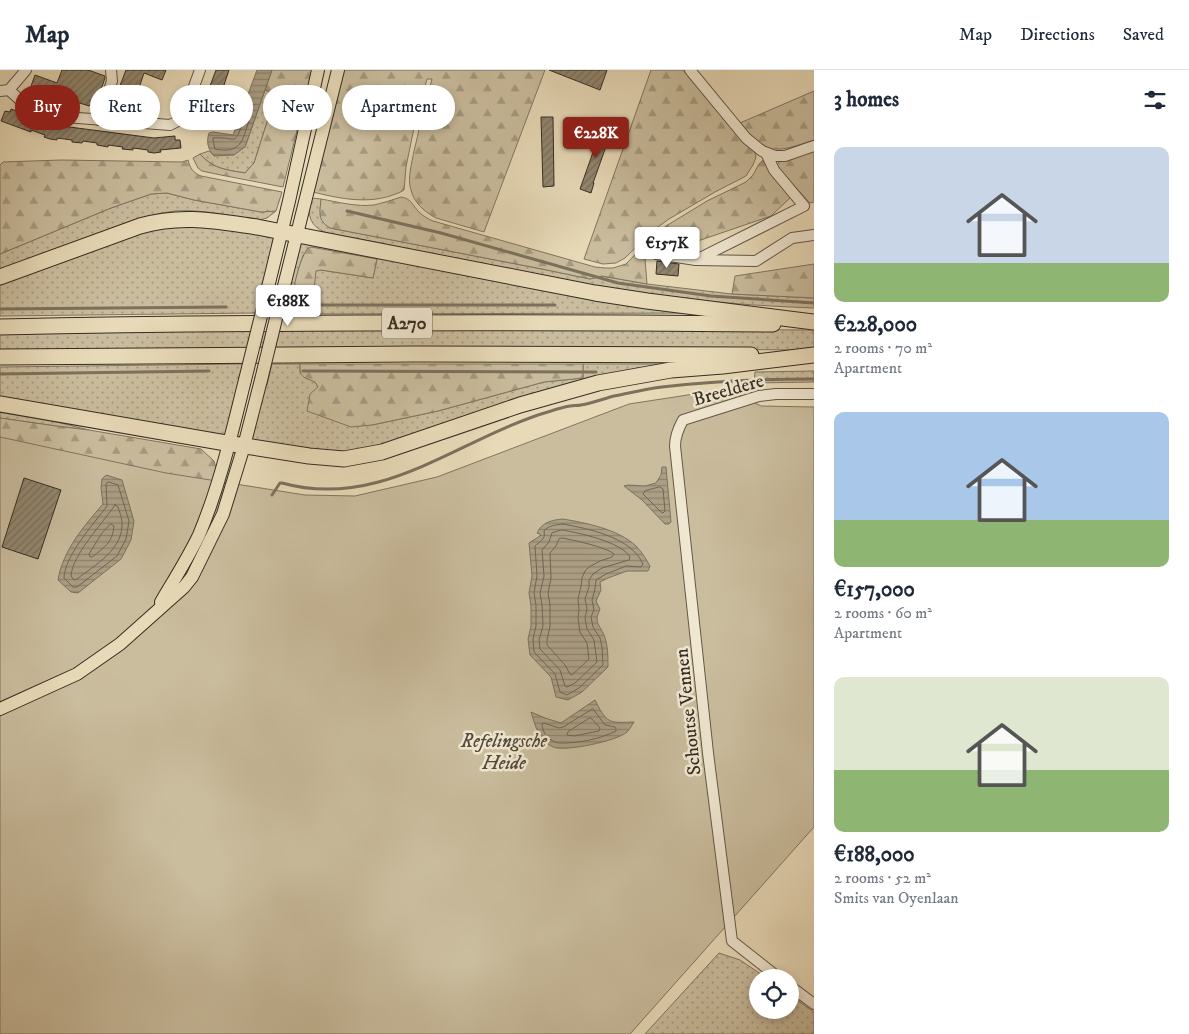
<!DOCTYPE html>
<html lang="en">
<head>
<meta charset="utf-8">
<style>
	body { margin:0; font-family:"IM FELL DW Pica",serif; background:#f2f2f3; color:#1f2937; height:100vh; display:flex; flex-direction:column; font-size:19px; white-space:nowrap }
	* { box-sizing:border-box; margin:0 }
	p { font-size:16px; color:#747a83 }
	.icon { flex:none; width:28px; height:28px; fill:none; stroke:currentColor; stroke-width:2; stroke-linecap:round; stroke-linejoin:round }
	.map { position:relative; flex:1; overflow:hidden }
	.side { display:flex; flex-direction:column; background:#fff; width:375px }
	.side>* { flex:none }
	.hud { position:absolute; left:15px; top:15px; width:475px; height:45px; display:flex; gap:10px }
	.controls { position:absolute; left:749px; top:899px; display:grid; gap:10px }
	.controls a { display:grid; place-items:center; width:50px; height:50px; border-radius:50%; background:#fff; box-shadow:0 2px 8px #0003; font-size:25px }
	.price { position:absolute; translate:-50% -42px; padding:0 11px; border-radius:5px; background:#fff; color:#222; font-size:16px; line-height:32px; filter:drop-shadow(0 1px 2px #0008) }
	.price::after { content:''; position:absolute; left:50%; top:30px; width:15px; height:11px; margin-left:-8px; background:inherit; clip-path:polygon(0 0,100% 0,50% 100%) }
	.price.active { background:#8f2418; color:#fff }
	ul { padding:0; list-style:none }
	li { display:grid; align-content:center; gap:10px; height:265px; padding:0 20px }
	li span { display:grid; place-items:center; height:155px; border-radius:10px; color:#555 }
	li>.icon { margin-inline-start:auto }
	span .icon { width:90px; height:90px; fill:#fffc; stroke-width:1 }
	li b { font-size:21px }
	h2 { display:flex; justify-content:space-between; align-items:center; height:60px; padding:0 20px; font-size:21px }
	.pill { padding:0 18px; border-radius:22px; background:#fff; box-shadow:0 2px 8px #0003; font-size:18px; line-height:45px }
	.pill.active { background:#8f2418; color:#fff }
	header { display:flex; align-items:center; gap:30px; box-sizing:border-box; height:70px; padding:0 25px; background:#fff; border-bottom:1px solid #e0e1e3 }
	header strong { font-size:24px }
	nav { display:flex; gap:28px; margin-inline-start:auto; font-size:18px }
	main { display:flex; flex:1; min-height:0 }
	.map>svg:first-child { display:block }
	.grass { fill:url(#grass-dots); stroke:#807560 }
	.forest { fill:url(#forest-firs); stroke:#807560 }
	.green { fill:#cabd9e; stroke:#807560 }
	.water { fill:url(#water-rules); stroke:#7c715d }
	.lines { fill:none; stroke-linecap:round; stroke-linejoin:round }
	.shore { stroke:#706654; stroke-width:1 }
	.stream { stroke:#7c715d; stroke-width:3 }
	.building { fill:url(#building-hatch); stroke:#352d22 }
	.minor-casing { stroke:#625848; stroke-width:12 }
	.major-casing { stroke:#352d22; stroke-width:14 }
	.highway-casing { stroke:#352d22; stroke-width:17 }
	.minor { stroke:#f0e7d1; stroke-width:10 }
	.major { stroke:#e8dab8; stroke-width:12 }
	.highway { stroke:#e8dab8; stroke-width:15 }
	.major-bridge-casing { stroke:#352d22; stroke-width:14; stroke-linecap:butt }
	.major-bridge { stroke:#e8dab8; stroke-width:12 }
	.labels { text-anchor:middle; stroke-width:5; stroke-linejoin:round; paint-order:stroke }
	.shield { fill:#f0e7d1; stroke:#6d6556; stroke-width:1 }
	.shield-label { font-size:18px; font-weight:bold; fill:#352d22 }
	.street-label { font-size:19px; fill:#352d22; stroke:#f0e7d1 }
	.park-label { font-size:19px; font-style:italic; fill:#534a3b; stroke:#f0e7d1 }
</style>
</head>
<body>
<header>
<strong>Map</strong>
<nav><a>Map</a><a>Directions</a><a>Saved</a></nav>
</header>
<main>
<div class="map">
<svg width="814" height="964" viewBox="0 0 814 964">
	<defs>
		<pattern id="grass-dots" width="8" height="8" patternUnits="userSpaceOnUse" patternTransform="scale(1.25)"><rect width="8" height="8" fill="#cabd9e"/><path d="M2 2h.1M6 6h.1" fill="none" stroke="#a59a80" stroke-width="1.8" stroke-linecap="round"/></pattern>
		<pattern id="forest-firs" width="22" height="20" patternUnits="userSpaceOnUse" patternTransform="scale(1.25)"><rect width="22" height="20" fill="#cabd9e"/><path d="M5 1l3.5 6h-7zM16 11l3.5 6h-7z" fill="#a59a80"/></pattern>
		<pattern id="water-rules" width="6" height="5" patternUnits="userSpaceOnUse" patternTransform="scale(1.25)"><rect width="6" height="5" fill="#ab9f85"/><path d="M0 2.5h6" fill="none" stroke="#8c826c"/></pattern>
		<pattern id="building-hatch" width="6" height="6" patternUnits="userSpaceOnUse" patternTransform="scale(1.25)"><rect width="6" height="6" fill="#928770"/><path d="M-1 1l2-2M0 6l6-6M5 7l2-2" fill="none" stroke="#786f5c"/></pattern>
	</defs>
	<rect width="100%" height="100%" fill="#e8dab8"/>
	<filter id="stains"><feTurbulence type="fractalNoise" baseFrequency=".004" numOctaves="4"/><feColorMatrix values="0 0 0 0 .2 0 0 0 0 .09 0 0 0 0 .02 0 0 0 .5 -.17"/></filter>
	<radialGradient id="worn" r=".72"><stop offset=".6" stop-color="#630" stop-opacity="0"/><stop offset="1" stop-color="#630" stop-opacity=".3"/></radialGradient>
	<!-- grass -->
	<g class="grass">
		<path d="M265 20 276 24 254 93 245 103C227 100 213 99 200 84L209 81 214 85 245 77Z"/>
		<path d="M167 123 194 130 261 142 276 141 267 148 259 150C231 146 202 139 175 141 141 145 111 159 79 171 53 181 26 190 0 200V184L111 138 151 124Z"/>
		<path d="M311 128 321 129C320 142 318 150 330 158L542 199 590 209 602 206 647 214 732 224 814 228V238C758 236 703 232 648 224 540 209 434 182 327 163 309 156 307 145 311 128Z"/>
		<polygon points="191,153 271,165 276,169 256,243 0,246 0,212 130,164"/>
		<polygon points="301,171 715,243 284,244 285,241 300,239 313,230 315,201 321,200 373,208 377,189 303,185 298,201 293,220 292,222 290,222 289,220"/>
		<polygon points="477,259 814,260 814,280 493,278 0,282 0,262"/>
		<polygon points="243,294 227,367 0,328 0,297"/>
		<polygon points="272,294 300,294 300,303 315,312 318,317 372,355 438,341 544,312 583,308 583,294 691,294 451,354 347,385 254,371 252,368 265,315 267,315"/>
		<polygon points="814,301 814,312 754,313 755,302"/>
		<polygon points="0,340 20,343 89,360 56,356 0,348"/>
		<polygon points="719,883 740,890 765,907 758,908 758,940 790,940 790,925 814,942 814,964 645,964"/>
	</g>
	<!-- forest -->
	<g class="forest">
		<path d="M272 0H312L283 117 221 105 202 101 198 98 193 88 200 84C213 99 227 100 245 103L254 93 276 24 265 20Z"/>
		<path d="M343 0H545L484 162 436 148C425 142 414 133 411 120 407 108 412 93 414 81 419 62 422 43 427 24 429 19 431 14 432 9H427L416 48 406 97 404 120C400 123 395 124 390 126 365 134 337 128 313 122Z"/>
		<polygon points="651,0 683,0 741,70 755,83 756,87 753,95 746,106 715,122 669,149 655,159 625,188 616,193 603,194 584,189"/>
		<path d="M814 21V70C775 83 768 86 740 53Z"/>
		<polygon points="814,79 814,132 810,133 778,98 777,96 779,92"/>
		<path d="M61 90 182 92 188 90C190 98 193 103 201 106L282 122 276 141 261 142 194 130 167 123 151 124 111 138 0 184V95L3 92Z"/>
		<path d="M763 90 771 102 791 127 771 146 645 189 647 214 602 206 590 209 542 199 330 158C317 150 320 143 321 129 338 132 356 137 374 135 383 133 392 130 401 127 411 128 413 136 419 142 423 146 428 149 433 151L595 197 605 198H613L626 194 652 167 666 156 707 131 746 112 753 105 759 94Z"/>
		<path d="M311 177 377 189 373 208 321 200 316 201 313 230 311 234 300 239 285 241 290 222H292L293 220C297 206 299 192 307 179Z"/>
		<polygon points="814,194 814,228 732,224 735,206"/>
		<path d="M300 294H583V308L544 312 438 341 372 355 351 357 307 341 310 324 318 317 315 312C303 307 300 308 300 294Z"/>
		<polygon points="0,348 56,356 89,360 201,379 214,391 216,398 205,440 0,578"/>
	</g>
	<!-- green -->
	<polygon class="green" points="727,319 761,336 814,337 814,757 630,964 0,964 0,367 166,403 305,425 355,426 437,407 629,334"/>
	<!-- water -->
	<g class="water">
		<path d="M257 0H272L245 77 234 85 214 86C208 79 206 72 209 63L213 62 233 65Z"/>
		<polygon points="662,397 666,397 671,452 669,454 665,454 642,430 624,416 628,415 645,416 656,413 661,405"/>
		<path d="M106 405 122 410 134 451 131 470 121 489 78 523 71 522 58 510C63 480 84 456 103 434L101 418 102 409Z"/>
		<path d="M563 449C586 453 618 459 636 476 642 482 646 489 650 496L648 501H627L608 508 600 512 601 520 596 531 600 539C594 553 598 552 604 565 608 574 608 588 608 597L582 622 568 630 556 627 551 607 530 585 528 569 531 556V536L529 523 532 506 529 473 540 466V464L537 463C542 452 552 450 563 449Z"/>
		<path d="M595 630C607 654 609 653 634 652 632 655 630 659 627 662 617 671 565 682 553 677 539 671 535 655 531 642L545 648 561 653Z"/>
	</g>
	<g class="lines">
		<!-- shore -->
		<g class="shore">
			<path d="M246 48 248 49 249 51C244 64 243 79 227 80 222 80 219 80 215 79L213 70V68C238 66 233 79 244 50Z"/>
			<path d="M109 412 118 415 129 451 126 469 117 486 77 517H73L64 508C65 485 93 455 107 436L106 414Z"/>
			<polygon points="660,417 663,419 665,441 663,443 661,442 643,424 645,421"/>
			<path d="M115 435 118 437C119 441 122 447 122 452 124 479 95 495 77 509L74 510 71 506C72 485 103 453 115 435Z"/>
			<path d="M111 454 114 456C113 472 104 478 92 487H90L89 484 102 463Z"/>
			<path d="M563 454C589 459 631 467 643 494L641 497 626 496 606 504 596 510 595 519 592 530 594 540 591 547 593 557 600 568 602 577 603 595 579 618 567 625 560 622 555 604 534 582 533 569 536 556V535L534 523 537 506 535 476C540 471 546 470 544 461 549 455 556 455 563 454Z"/>
			<path d="M562 460C580 463 621 472 630 487L629 490 602 498 593 504 589 510V517L585 529 587 539 585 548 587 559 594 570 597 592 575 613 567 617 565 616 560 600 540 579 539 570 543 556 542 535 540 523 544 506 542 480 549 472 552 463Z"/>
			<path d="M562 468C573 470 606 477 614 484L612 487 600 491 589 497 585 501 582 508 581 516 578 529 579 539 578 548 580 562 587 573 589 589 572 605 570 604 565 595 547 575V570L550 556V535L548 523 551 508 550 483 556 476 559 469Z"/>
			<path d="M593 639 605 655 615 657 616 659V661C599 669 581 673 562 673 561 673 556 673 555 672 547 669 542 661 542 654L544 653 559 658 563 657Z"/>
			<polygon points="590,648 592,649 600,658 599,661 574,666 567,665 568,662"/>
		</g>
		<!-- stream -->
		<g class="stream">
			<polyline points="347,141 441,163 618,213 711,226 814,233"/>
			<polyline points="319,235 555,235"/>
			<polyline points="0,239 226,237"/>
			<polyline points="303,301 596,302"/>
			<polyline points="0,304 209,301"/>
			<path d="M272 425 280 413H282C383 441 460 367 551 341 557 339 564 337 570 336 573 335 577 336 581 335 592 333 603 329 614 326 630 323 646 319 662 317 713 311 764 309 814 309"/>
		</g>
	</g>
	<!-- building -->
	<g class="building">
		<polygon points="62,0 88,0 105,6 105,8 95,37 89,35 89,36 61,27 60,30 30,19 35,5 57,13"/>
		<polygon points="126,0 166,0 162,10 144,3 138,21 155,28 152,38 134,32 129,45 117,41 119,36 113,34"/>
		<polygon points="216,0 229,0 224,15 226,16 222,26 220,25 213,44 205,41 207,37 203,35"/>
		<polygon points="549,0 607,0 600,20"/>
		<polygon points="11,39 54,55 154,68 175,66 175,70 180,70 181,78 160,80 161,82 154,83 148,82 148,80 133,78 133,80 122,79 123,77 108,75 108,77 97,75 97,73 83,71 82,73 72,72 72,70 57,68 57,70 50,69 44,67 45,65 31,60 31,62 1,51 5,41 10,42"/>
		<polygon points="541,47 553,47 554,116 543,117"/>
		<polygon points="603,54 613,57 593,113 594,113 591,123 580,119"/>
		<polygon points="657,191 679,194 678,206 656,204"/>
		<polygon points="24,408 61,420 38,489 2,477"/>
	</g>
	<g class="lines">
		<!-- minor casing -->
		<g class="minor-casing">
			<g id="minor">
				<polyline points="690,0 746,68 762,81 775,86 785,86 814,76"/>
				<polyline points="9,20 20,30 65,47 170,55 182,49 200,0"/>
				<polyline points="0,21 9,20 26,0"/>
				<polyline points="99,50 112,11 111,0"/>
				<polyline points="656,184 696,190 756,191 792,168 814,165"/>
				<polyline points="696,190 804,136 774,100 766,83"/>
				<path d="M779 908 732 871 708 683 675 376C675 366 678 359 683 350L759 326 776 324H814"/>
				<polyline points="790,916 814,934"/>
			</g>
		</g>
		<!-- major casing -->
		<g class="major-casing">
			<g id="major">
				<polyline points="281,228 338,0"/>
				<polyline points="261,246 289,131 318,0"/>
				<path d="M161 532C174 510 188 488 199 465 220 415 232 362 245 310"/>
				<polyline points="0,639 77,604 120,574 184,517 192,507 223,444 244,376 261,310"/>
			</g>
		</g>
		<!-- highway casing -->
		<g class="highway-casing">
			<g id="highway">
				<path d="M0 207 140 156C182 144 215 151 257 157L595 223 647 231 814 252"/>
				<path d="M0 257C257 252 515 252 773 254"/>
				<polyline points="0,287 415,284 751,285"/>
				<polyline points="0,334 226,373 309,386 344,389 382,382 520,335 598,313 671,300 723,296 814,285"/>
			</g>
		</g>
		<!-- minor -->
		<use href="#minor" class="minor"/>
		<!-- major -->
		<use href="#major" class="major"/>
		<!-- highway -->
		<use href="#highway" class="highway"/>
		<!-- major-bridge casing -->
		<g class="major-bridge-casing">
			<g id="major-bridge">
				<polyline points="245,310 261,246"/>
				<polyline points="261,310 281,228"/>
			</g>
		</g>
		<!-- major-bridge -->
		<use href="#major-bridge" class="major-bridge"/>
	</g>
	<g class="labels">
		<!-- shield labels -->
		<rect class="shield" x="382" y="237.5" width="50" height="31" rx="4"/>
		<g class="shield-label">
			<text x="407" y="259">A270</text>
		</g>
		<!-- street labels -->
		<g class="street-label">
			<text transform="translate(728 319) rotate(-16)" y="7">Breeldere</text>
			<text transform="translate(687 642) rotate(-96)" y="7">Schoutse Vennen</text>
		</g>
		<!-- park labels -->
		<g class="park-label">
			<text x="504" y="677">Refelingsche<tspan x="504" dy="22">Heide</tspan></text>
		</g>
	</g>
	<rect width="100%" height="100%" filter="url(#stains)"/>
	<rect width="100%" height="100%" fill="url(#worn)"/>
</svg>
<div class="controls">
<a><svg class="icon" aria-label="locate" viewBox="0 0 24 24"><circle cx="12" cy="12" r="6"/><path d="M12 2v4M12 18v4M2 12h4M18 12h4"/></svg></a>
</div>
<b class="price active" style="left:596px;top:89px">€228K</b>
<b class="price" style="left:667px;top:199px">€157K</b>
<b class="price" style="left:288px;top:257px">€188K</b>
<div class="hud">
<a class="pill active">Buy</a>
<a class="pill">Rent</a>
<a class="pill">Filters</a>
<a class="pill">New</a>
<a class="pill">Apartment</a>
</div>
</div>
<section class="side">
<h2>3 homes<svg class="icon" aria-label="filters" viewBox="0 0 24 24"><path d="M4 7h16M4 17h16"/><circle cx="9" cy="7" r="2"/><circle cx="15" cy="17" r="2"/></svg></h2>
<ul>
<li><span style="background:linear-gradient(#c9d6e8 75%,#8fb573 0)"><svg class="icon" aria-label="home" viewBox="0 0 24 24"><path d="M3 11l9-7 9 7M6 9v11h12V9"/></svg></span><div><b>€228,000</b><p>2 rooms · 70 m²</p><p>Apartment</p></div></li>
<li><span style="background:linear-gradient(#a9c7e8 70%,#8fb573 0)"><svg class="icon" aria-label="home" viewBox="0 0 24 24"><path d="M3 11l9-7 9 7M6 9v11h12V9"/></svg></span><div><b>€157,000</b><p>2 rooms · 60 m²</p><p>Apartment</p></div></li>
<li><span style="background:linear-gradient(#dfe7d0 60%,#8fb573 0)"><svg class="icon" aria-label="home" viewBox="0 0 24 24"><path d="M3 11l9-7 9 7M6 9v11h12V9"/></svg></span><div><b>€188,000</b><p>2 rooms · 52 m²</p><p>Smits van Oyenlaan</p></div></li>
</ul>
</section>
</main>
</body>
</html>
